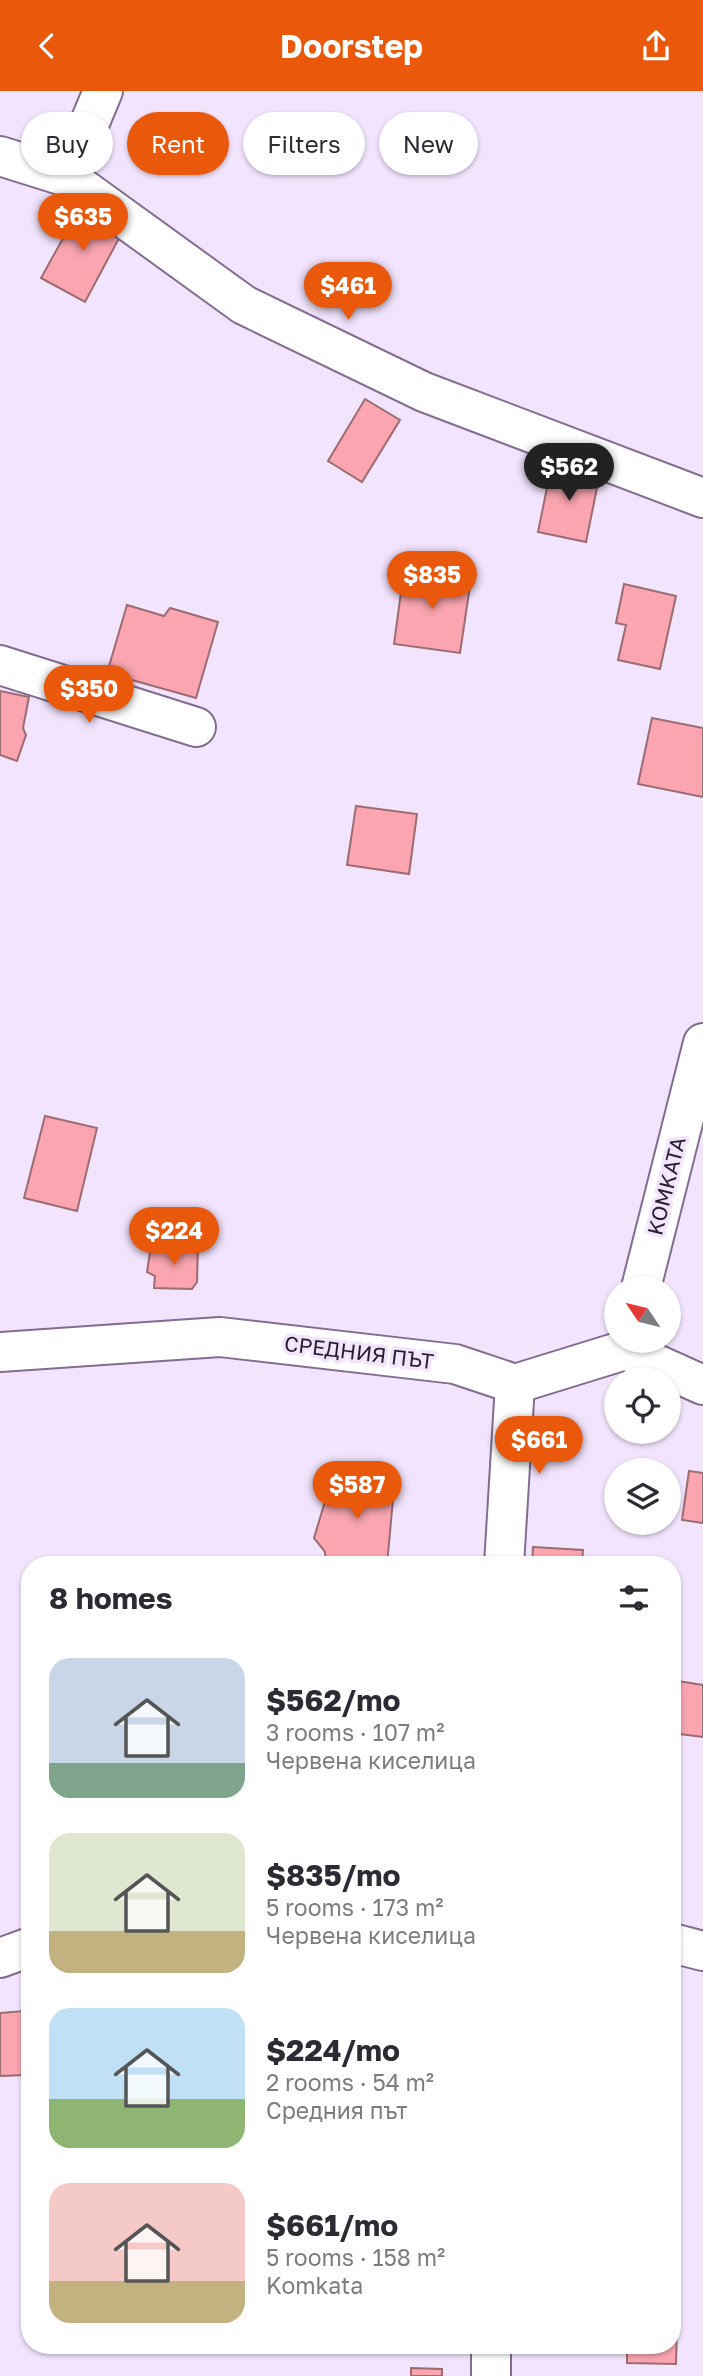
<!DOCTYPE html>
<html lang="en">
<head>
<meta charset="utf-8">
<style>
	body { margin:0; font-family:"Golos Text",sans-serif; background:#f7f7f7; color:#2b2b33; height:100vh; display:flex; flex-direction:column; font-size:26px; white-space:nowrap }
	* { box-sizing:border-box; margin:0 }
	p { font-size:23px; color:#7c7c81 }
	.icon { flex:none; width:38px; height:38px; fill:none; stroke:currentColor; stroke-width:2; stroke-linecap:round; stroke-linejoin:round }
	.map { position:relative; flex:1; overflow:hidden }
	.drawer { position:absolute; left:21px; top:1465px; width:660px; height:798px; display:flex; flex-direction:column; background:#fff; border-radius:28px; box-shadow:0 2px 5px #0004 }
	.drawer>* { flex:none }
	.guide { position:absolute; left:21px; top:21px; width:662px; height:63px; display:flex; gap:14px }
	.needle { width:46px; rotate:305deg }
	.tools { position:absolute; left:604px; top:1185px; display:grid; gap:14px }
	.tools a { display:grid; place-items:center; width:77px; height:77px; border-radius:50%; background:#fff; box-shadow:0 2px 5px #0004; font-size:35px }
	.price { position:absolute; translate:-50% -60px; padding:0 16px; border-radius:24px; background:#ea580c; color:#fff; font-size:23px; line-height:46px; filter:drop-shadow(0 2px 4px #0008) }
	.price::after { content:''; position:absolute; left:50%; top:42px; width:21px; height:16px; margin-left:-10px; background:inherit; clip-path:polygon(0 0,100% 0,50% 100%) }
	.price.current { background:#222; color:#fff }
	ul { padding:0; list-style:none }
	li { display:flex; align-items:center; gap:21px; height:175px; padding:0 28px }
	li span { display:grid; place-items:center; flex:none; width:196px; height:140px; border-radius:21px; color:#555 }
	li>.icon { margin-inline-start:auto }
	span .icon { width:84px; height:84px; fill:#fffc; stroke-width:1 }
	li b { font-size:30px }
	h2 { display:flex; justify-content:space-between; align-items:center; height:84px; padding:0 28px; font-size:30px }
	.tag { padding:0 24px; border-radius:32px; background:#fff; box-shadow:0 2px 5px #0004; font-size:24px; line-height:63px }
	.tag.current { background:#ea580c; color:#fff }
	header { display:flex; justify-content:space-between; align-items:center; height:91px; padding:0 28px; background:#ea580c; color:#fff; font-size:32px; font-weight:700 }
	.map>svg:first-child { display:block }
	.building { fill:#faa5b0; stroke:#9b6c71; stroke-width:2 }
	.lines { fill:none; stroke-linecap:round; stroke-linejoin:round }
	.minor-casing { stroke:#826c91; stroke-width:42 }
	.minor { stroke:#fff; stroke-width:38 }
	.labels { text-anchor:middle; stroke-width:7; stroke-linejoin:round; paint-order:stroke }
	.street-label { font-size:21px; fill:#271e2d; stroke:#f2e4fd }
</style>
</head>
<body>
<header><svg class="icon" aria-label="back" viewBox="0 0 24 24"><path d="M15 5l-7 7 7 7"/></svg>Doorstep<svg class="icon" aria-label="share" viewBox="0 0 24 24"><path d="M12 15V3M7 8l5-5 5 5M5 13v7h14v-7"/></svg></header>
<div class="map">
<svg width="703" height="2285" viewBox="0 0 703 2285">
	<rect width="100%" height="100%" fill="#f2e4fd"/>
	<!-- building -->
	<g class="building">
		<polygon points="82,113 125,136 85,211 41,187"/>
		<polygon points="365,308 400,329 362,391 328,370"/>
		<polygon points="552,372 600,382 586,451 538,441"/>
		<polygon points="404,479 471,488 460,562 394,553"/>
		<polygon points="624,493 676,505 660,578 618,569 626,534 616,532"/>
		<polygon points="127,514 164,525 170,517 218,531 196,607 107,582"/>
		<polygon points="0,600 29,606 23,637 26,644 17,670 0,664"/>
		<polygon points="652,627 703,637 703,706 638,693"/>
		<polygon points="356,715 417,723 409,783 347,774"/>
		<polygon points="45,1025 97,1037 77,1120 24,1107"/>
		<polygon points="161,1154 198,1155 197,1191 192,1198 154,1197 155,1185 147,1181 150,1161"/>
		<polygon points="383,1375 393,1408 387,1474 326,1474 325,1461 314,1447 326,1407 349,1387"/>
		<polygon points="689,1380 703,1382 703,1432 682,1429"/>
		<polygon points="533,1456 583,1459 582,1474 532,1474"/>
		<polygon points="672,1589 703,1594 703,1646 672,1642"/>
		<polygon points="24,1920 27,1984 0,1985 0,1922"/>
		<polygon points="672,2195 678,2195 676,2273 627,2272 627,2254 672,2254"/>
		<polygon points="411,2277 442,2278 442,2285 411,2285"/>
	</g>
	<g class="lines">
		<!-- minor casing -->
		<g class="minor-casing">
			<g id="minor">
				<polyline points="0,65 67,86 244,214 424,301 703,407"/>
				<polyline points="67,86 103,0"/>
				<polyline points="0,574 196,636"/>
				<polyline points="641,1197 703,952"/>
				<polyline points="0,1261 220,1246 455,1273 515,1293 625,1259 703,1294"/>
				<polyline points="504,1474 515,1293"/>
				<polyline points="672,1852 703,1860"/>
				<polyline points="0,1867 30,1856"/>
				<polyline points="491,2254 491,2285"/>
			</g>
		</g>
		<!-- minor -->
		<use href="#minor" class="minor"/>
	</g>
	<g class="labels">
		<!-- street labels -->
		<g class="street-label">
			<text transform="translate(667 1095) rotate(-76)" y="7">KOMKATA</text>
			<text transform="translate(359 1262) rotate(7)" y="7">СРЕДНИЯ ПЪТ</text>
		</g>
	</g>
</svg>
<div class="tools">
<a><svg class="needle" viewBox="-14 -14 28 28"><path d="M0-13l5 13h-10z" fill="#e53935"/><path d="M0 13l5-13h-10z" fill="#7c7c81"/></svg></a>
<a><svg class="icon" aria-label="locate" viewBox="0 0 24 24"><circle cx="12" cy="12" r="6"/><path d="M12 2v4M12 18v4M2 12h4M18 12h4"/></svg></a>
<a><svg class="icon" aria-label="layers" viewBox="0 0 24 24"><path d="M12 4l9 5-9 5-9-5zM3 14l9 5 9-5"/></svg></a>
</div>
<b class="price" style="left:83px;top:162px">$635</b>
<b class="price" style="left:348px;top:231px">$461</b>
<b class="price current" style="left:569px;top:412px">$562</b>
<b class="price" style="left:432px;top:520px">$835</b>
<b class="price" style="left:89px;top:634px">$350</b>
<b class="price" style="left:174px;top:1176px">$224</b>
<b class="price" style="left:539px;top:1385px">$661</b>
<b class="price" style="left:357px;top:1430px">$587</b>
<div class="guide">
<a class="tag">Buy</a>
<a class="tag current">Rent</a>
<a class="tag">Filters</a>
<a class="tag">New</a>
</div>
<section class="drawer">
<h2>8 homes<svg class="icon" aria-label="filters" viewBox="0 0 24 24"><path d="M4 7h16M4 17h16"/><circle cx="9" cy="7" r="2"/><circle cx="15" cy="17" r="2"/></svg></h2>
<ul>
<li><span style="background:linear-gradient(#c9d6e8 75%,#7fa58c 0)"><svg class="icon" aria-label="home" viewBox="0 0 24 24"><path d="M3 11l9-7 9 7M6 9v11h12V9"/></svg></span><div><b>$562/mo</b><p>3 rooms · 107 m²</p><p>Червена киселица</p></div></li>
<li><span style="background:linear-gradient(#dfe7d0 70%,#c2b280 0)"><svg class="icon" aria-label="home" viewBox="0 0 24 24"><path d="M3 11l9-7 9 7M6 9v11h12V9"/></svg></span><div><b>$835/mo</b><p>5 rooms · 173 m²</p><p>Червена киселица</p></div></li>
<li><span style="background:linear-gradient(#bfe0f5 65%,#8fb573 0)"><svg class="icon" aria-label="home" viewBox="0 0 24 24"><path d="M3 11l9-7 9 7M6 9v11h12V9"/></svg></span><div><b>$224/mo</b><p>2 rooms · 54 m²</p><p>Средния път</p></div></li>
<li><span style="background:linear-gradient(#f6c9c9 70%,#c2b280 0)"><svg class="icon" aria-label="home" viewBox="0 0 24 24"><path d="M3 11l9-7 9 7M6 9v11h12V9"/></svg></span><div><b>$661/mo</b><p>5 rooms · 158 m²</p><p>Komkata</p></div></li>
</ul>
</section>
</div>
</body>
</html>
